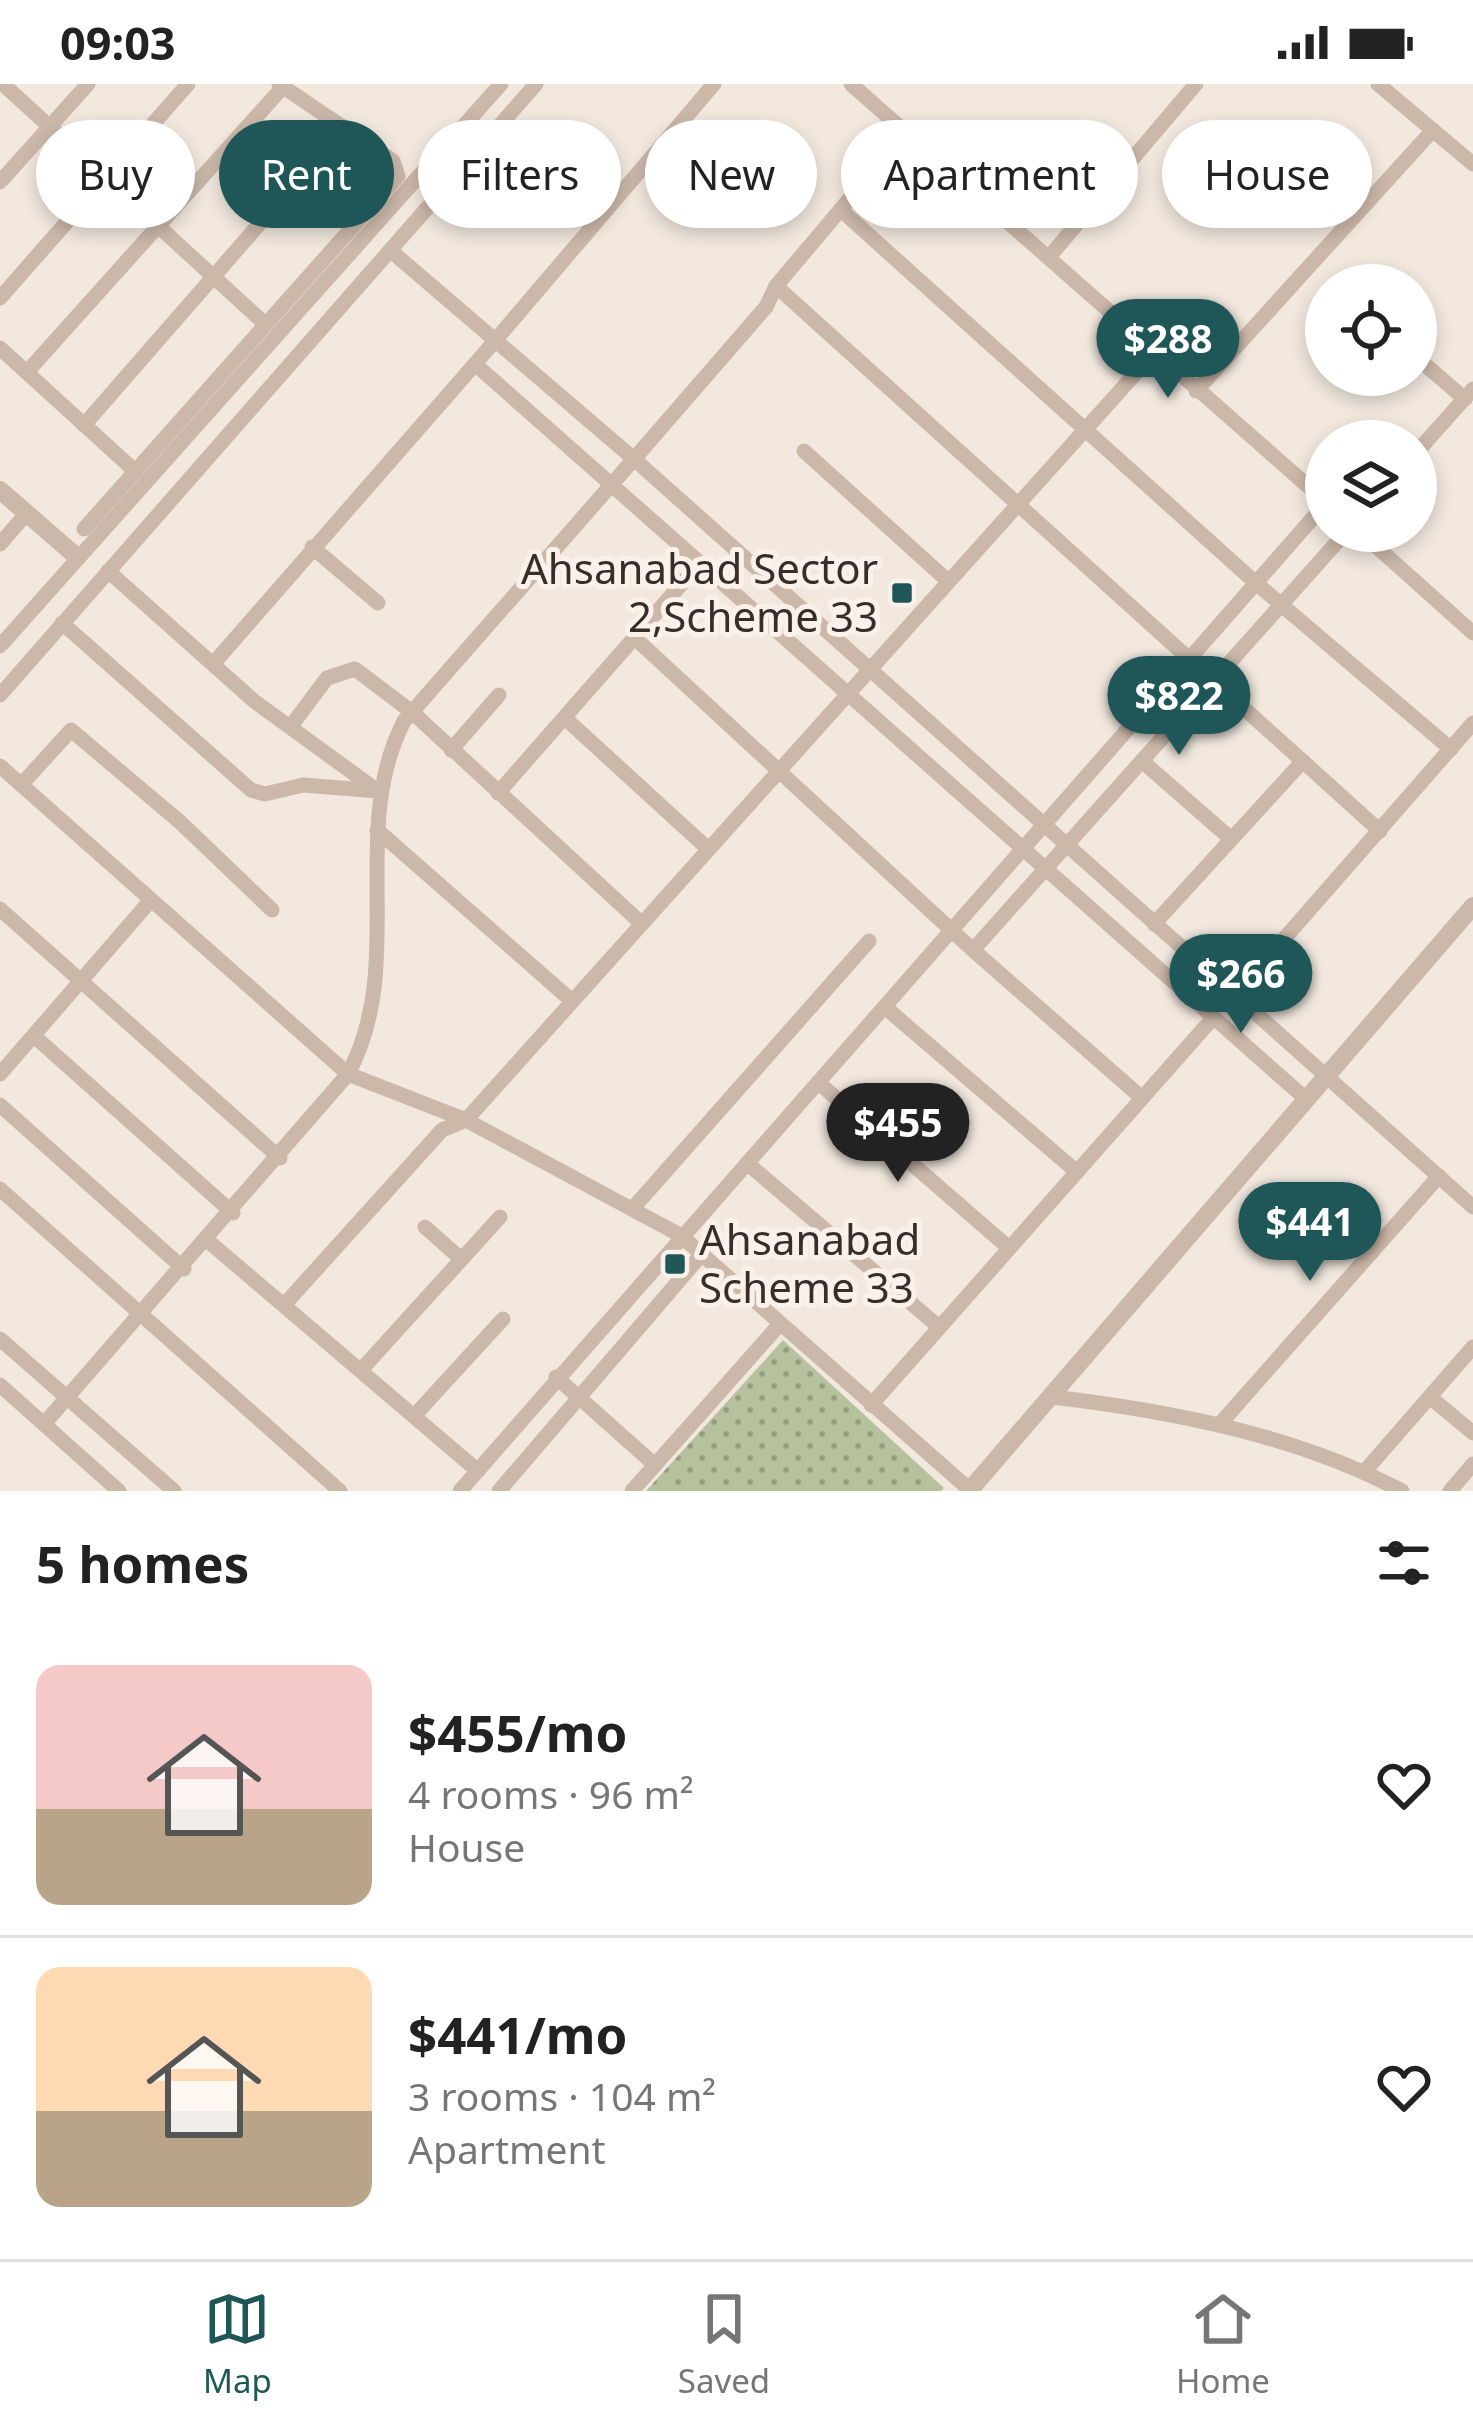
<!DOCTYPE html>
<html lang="en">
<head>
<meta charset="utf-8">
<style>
	body { margin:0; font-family:"Noto Sans",sans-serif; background:#f2f2f2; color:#222; height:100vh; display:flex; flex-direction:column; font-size:45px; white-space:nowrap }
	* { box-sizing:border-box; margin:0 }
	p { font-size:39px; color:#767676 }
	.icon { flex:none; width:66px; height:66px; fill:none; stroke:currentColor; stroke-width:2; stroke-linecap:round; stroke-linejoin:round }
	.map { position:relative; height:1407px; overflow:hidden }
	.panel { display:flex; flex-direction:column; background:#fff; flex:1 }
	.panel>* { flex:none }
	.guide { position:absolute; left:36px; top:36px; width:1401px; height:108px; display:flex; gap:24px }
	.controls { position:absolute; left:1305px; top:180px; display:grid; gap:24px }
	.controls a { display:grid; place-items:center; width:132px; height:132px; border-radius:50%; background:#fff; box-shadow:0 6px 18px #0003; font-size:60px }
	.price { position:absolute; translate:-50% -102px; padding:0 27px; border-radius:42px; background:#1f5759; color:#fff; font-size:39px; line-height:78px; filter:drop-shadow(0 3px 6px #0008) }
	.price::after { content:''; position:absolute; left:50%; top:72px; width:36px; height:27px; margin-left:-18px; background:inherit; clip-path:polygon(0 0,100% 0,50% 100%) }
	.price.selected { background:#222; color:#fff }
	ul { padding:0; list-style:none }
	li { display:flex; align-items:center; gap:36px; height:300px; padding:0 36px }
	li+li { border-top:3px solid #e0e0e0 }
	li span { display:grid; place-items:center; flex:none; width:336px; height:240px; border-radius:24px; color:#555 }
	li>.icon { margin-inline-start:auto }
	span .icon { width:144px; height:144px; fill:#fffc; stroke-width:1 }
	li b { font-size:51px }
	h2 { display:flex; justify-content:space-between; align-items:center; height:144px; padding:0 36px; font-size:51px }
	.tag { padding:0 42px; border-radius:54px; background:#fff; box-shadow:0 6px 18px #0003; font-size:42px; line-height:108px }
	.tag.selected { background:#1f5759; color:#fff }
	.status { display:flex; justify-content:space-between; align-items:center; height:84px; padding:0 60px; background:#fff; direction:ltr }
	.status svg { height:33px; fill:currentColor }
	.menu { display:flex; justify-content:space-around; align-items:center; height:168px; border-top:3px solid #e0e0e0; background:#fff; font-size:33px; color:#767676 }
	.menu a { display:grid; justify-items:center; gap:6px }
	.menu .selected { color:#1f5759 }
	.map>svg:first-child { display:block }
	.park { fill:url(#park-dots) }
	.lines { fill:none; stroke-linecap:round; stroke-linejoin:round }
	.minor { stroke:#cbb8a9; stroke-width:15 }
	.tertiary { stroke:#cbb8a9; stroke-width:18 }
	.poi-dot { fill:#1f5759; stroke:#faf2ea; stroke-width:4.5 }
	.labels { text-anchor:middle; stroke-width:10; stroke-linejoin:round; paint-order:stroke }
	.poi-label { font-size:42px; fill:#382d29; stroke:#faf2ea; text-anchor:end }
</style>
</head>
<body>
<div class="status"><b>09:03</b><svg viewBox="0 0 49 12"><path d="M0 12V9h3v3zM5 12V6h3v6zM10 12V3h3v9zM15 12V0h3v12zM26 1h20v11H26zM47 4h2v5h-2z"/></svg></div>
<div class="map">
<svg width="1473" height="1407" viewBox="0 0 1473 1407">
	<defs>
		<pattern id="park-dots" width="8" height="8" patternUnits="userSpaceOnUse" patternTransform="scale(3)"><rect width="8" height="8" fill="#b6c29e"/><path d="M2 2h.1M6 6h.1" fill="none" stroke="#959e81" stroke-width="1.8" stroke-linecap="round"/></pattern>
	</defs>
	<rect width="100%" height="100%" fill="#f2e8de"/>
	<!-- park -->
	<polygon class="park" points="783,1256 944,1404 941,1407 646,1407"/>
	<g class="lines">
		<!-- minor -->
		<g class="minor">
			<polyline points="3,0 264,239"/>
			<polyline points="714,0 475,280 1306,1015"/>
			<polyline points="851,0 1326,418"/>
			<polyline points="1378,0 1473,80"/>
			<polyline points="0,98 88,0"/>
			<polyline points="841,126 1257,500 1451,665"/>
			<polyline points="391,167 634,375 766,223 776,202 906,48"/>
			<polyline points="1049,173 1196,0"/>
			<polyline points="776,202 1380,747"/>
			<polyline points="0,214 188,0"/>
			<polyline points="0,264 135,387"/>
			<polyline points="1416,273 1465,315"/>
			<polyline points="27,288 283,3"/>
			<polyline points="1196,307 1433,46"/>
			<polyline points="84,341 344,43"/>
			<polyline points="804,367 948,497"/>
			<polyline points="1416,369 1473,305"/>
			<polyline points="84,445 398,92 393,77 279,0"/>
			<polyline points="1359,447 1473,549"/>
			<polyline points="0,460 27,429"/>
			<polyline points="312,463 378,519"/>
			<polyline points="108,487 254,617 375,705"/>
			<polyline points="62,539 251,706 265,710 303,701 379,707"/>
			<polyline points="637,556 973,866 1142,1014"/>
			<polyline points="0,562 501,0"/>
			<polyline points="213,580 475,280"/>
			<polyline points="0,611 536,0"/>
			<polyline points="566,635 706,763"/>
			<polyline points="291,642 327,594 355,585 412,628 641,839"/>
			<polyline points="451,666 499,611"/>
			<polyline points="1142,677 1230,754"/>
			<polyline points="0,682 348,990 466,1036 680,1151 970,1406"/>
			<polyline points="21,701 71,646 180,738 272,826"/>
			<polyline points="498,709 699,480"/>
			<polyline points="377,746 572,917"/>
			<polyline points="0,825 280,1074"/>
			<polyline points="1154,840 1303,677"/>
			<polyline points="973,866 1347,447"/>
			<polyline points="1234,912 1473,639"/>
			<polyline points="886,924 1077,1088"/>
			<polyline points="34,952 233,1129"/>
			<polyline points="0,990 151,816"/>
			<polyline points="820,1000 1009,1164"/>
			<polyline points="0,1021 184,1185"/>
			<polyline points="747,1079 939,1243"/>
			<polyline points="0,1105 340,1407"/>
			<polyline points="634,1123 869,857"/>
			<polyline points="425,1143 461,1175"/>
			<polyline points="208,1157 478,1387"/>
			<polyline points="285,1220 442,1046 466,1036 1153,270"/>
			<polyline points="0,1255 174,1407"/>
			<polyline points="361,1286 500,1133"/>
			<polyline points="556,1293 655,1381"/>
			<polyline points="0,1301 119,1407"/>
			<path d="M1052 1313C1171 1327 1296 1351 1402 1407"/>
			<polyline points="1430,1313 1473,1349"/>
			<polyline points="871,1321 1213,934"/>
			<polyline points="414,1332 503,1235"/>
			<path d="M44 1340 348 990C408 879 347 748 404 637L634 375 1473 1123"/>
			<polyline points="1219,1341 1439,1092"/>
			<polyline points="1365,1387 1473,1263"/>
			<polyline points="460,1407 1326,419"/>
			<polyline points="499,1407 701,1171"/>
			<polyline points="632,1407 780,1240"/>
			<polyline points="1450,1407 1473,1380"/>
		</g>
		<!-- tertiary -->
		<g class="tertiary">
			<polyline points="0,406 77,473"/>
			<polyline points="969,1407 1473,822"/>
		</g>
	</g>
	<!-- markers -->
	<g class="poi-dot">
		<rect x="890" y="497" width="24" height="24" rx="6"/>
		<rect x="663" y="1168" width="24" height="24" rx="6"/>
	</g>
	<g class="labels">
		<!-- poi labels -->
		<g class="poi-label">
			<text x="878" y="500">Ahsanabad Sector<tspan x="878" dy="48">2,Scheme 33</tspan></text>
			<text x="699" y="1171" text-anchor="start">Ahsanabad<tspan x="699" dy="48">Scheme 33</tspan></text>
		</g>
	</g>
</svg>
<div class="controls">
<a><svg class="icon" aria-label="locate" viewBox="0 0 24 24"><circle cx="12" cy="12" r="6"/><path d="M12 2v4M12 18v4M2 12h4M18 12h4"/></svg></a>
<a><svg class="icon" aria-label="layers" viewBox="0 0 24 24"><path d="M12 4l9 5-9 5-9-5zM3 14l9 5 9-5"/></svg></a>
</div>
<b class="price" style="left:1168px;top:317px">$288</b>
<b class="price" style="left:1179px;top:674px">$822</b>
<b class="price" style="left:1241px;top:952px">$266</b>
<b class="price selected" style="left:898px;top:1101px">$455</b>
<b class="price" style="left:1310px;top:1200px">$441</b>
<div class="guide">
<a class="tag">Buy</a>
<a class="tag selected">Rent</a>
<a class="tag">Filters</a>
<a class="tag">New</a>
<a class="tag">Apartment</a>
<a class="tag">House</a>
</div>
</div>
<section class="panel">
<h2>5 homes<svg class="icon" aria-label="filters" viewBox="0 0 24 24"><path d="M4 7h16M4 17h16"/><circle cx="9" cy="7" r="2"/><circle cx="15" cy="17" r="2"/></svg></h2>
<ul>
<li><span style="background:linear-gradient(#f6c9c9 60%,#b9a48a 0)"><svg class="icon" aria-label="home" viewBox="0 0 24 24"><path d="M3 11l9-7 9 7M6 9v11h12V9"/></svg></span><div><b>$455/mo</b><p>4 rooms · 96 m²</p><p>House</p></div><svg class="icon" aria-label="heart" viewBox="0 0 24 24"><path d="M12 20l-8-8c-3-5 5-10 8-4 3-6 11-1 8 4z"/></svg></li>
<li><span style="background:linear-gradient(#ffd9b3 60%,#b9a48a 0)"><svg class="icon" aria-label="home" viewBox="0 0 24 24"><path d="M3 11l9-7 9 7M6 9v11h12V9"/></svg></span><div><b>$441/mo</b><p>3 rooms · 104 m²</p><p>Apartment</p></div><svg class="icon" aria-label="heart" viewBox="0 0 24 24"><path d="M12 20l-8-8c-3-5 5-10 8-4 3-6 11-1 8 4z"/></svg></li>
</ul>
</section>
<nav class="menu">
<a class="selected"><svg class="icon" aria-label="map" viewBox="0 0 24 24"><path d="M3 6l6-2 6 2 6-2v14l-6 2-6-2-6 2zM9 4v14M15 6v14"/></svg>Map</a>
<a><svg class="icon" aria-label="saved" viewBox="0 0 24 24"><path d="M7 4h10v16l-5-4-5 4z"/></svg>Saved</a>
<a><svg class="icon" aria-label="home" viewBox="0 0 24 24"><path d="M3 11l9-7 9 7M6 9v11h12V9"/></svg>Home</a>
</nav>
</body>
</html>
